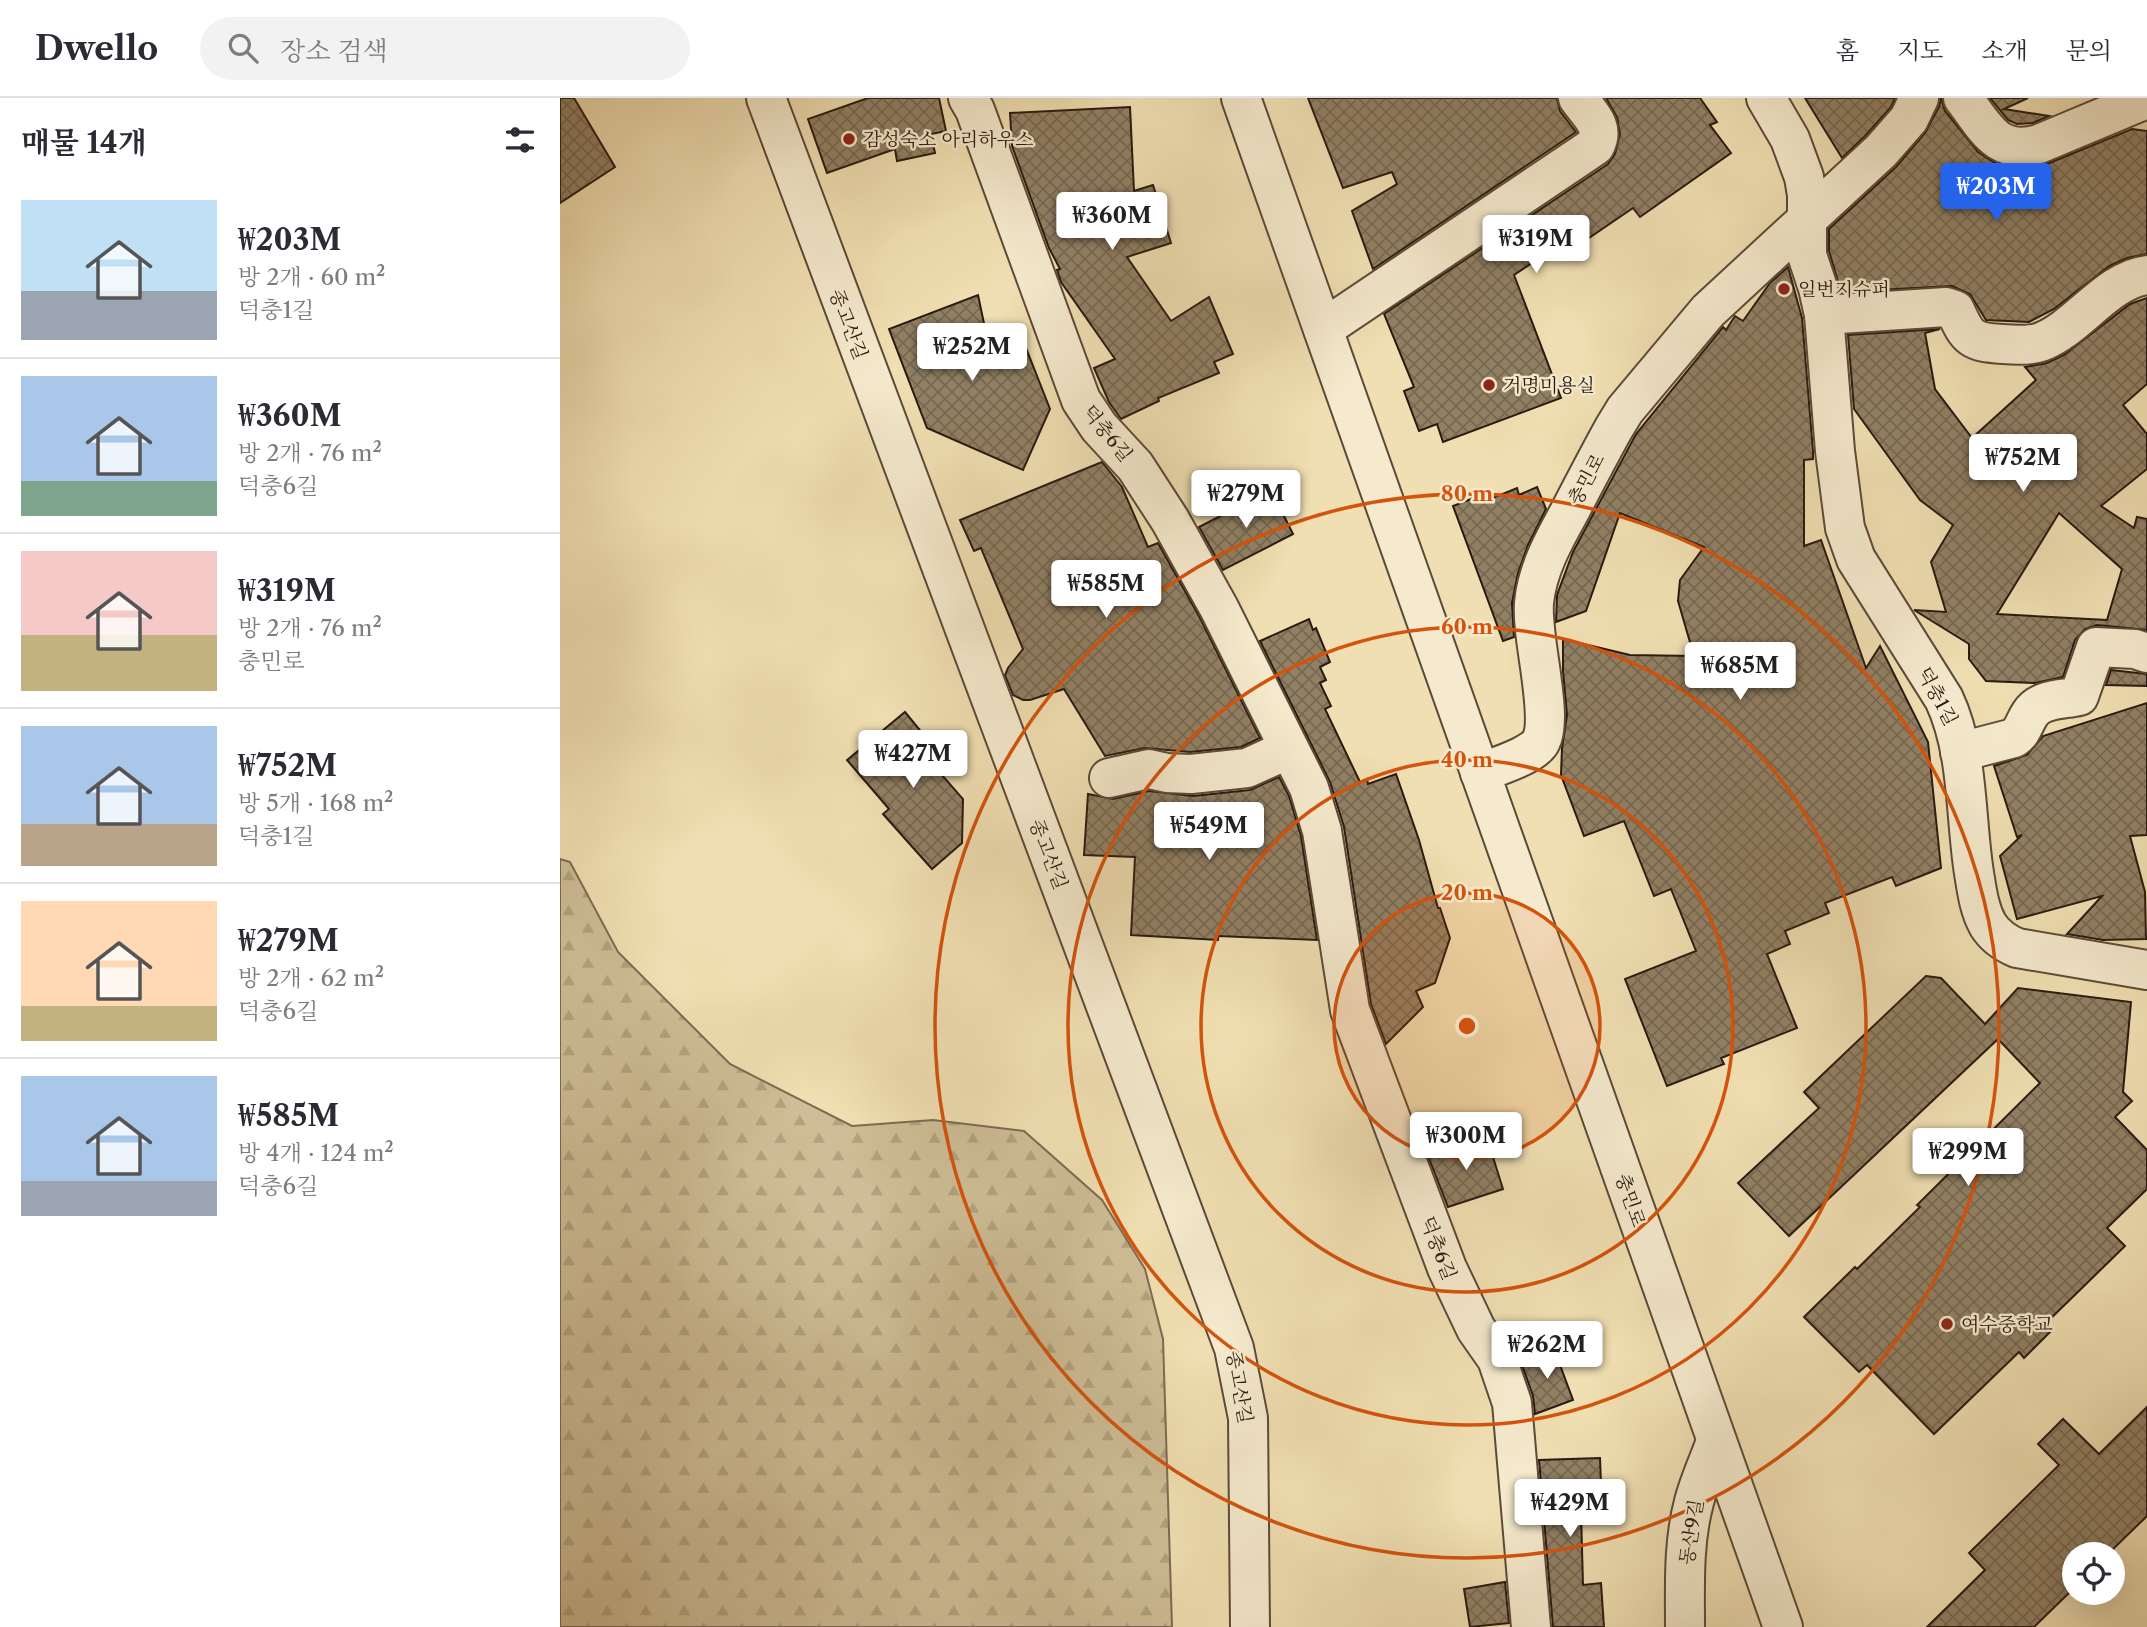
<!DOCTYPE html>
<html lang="ko">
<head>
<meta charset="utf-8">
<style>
	body { margin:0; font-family:"Libre Caslon Text","Noto Serif KR",serif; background:#f2f2f3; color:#2b2b33; height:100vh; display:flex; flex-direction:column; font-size:26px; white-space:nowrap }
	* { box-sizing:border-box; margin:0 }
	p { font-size:23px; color:#7c7c81 }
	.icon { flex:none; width:38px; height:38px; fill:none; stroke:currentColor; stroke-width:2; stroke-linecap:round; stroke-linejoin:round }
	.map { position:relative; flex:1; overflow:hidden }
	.sheet { display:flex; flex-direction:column; background:#fff; width:560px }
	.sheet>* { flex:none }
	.controls { position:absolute; left:1502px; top:1444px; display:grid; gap:14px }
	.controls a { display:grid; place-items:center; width:63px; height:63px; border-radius:50%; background:#fff; box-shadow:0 7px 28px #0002; font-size:35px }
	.price { position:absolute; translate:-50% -60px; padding:0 16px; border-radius:7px; background:#fff; color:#222; font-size:23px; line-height:46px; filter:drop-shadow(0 2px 4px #0008) }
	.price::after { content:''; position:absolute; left:50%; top:42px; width:21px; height:16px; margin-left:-10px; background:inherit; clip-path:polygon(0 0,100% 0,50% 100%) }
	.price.selected { background:#2563eb; color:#fff }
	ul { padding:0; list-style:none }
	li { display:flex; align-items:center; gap:21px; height:175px; padding:0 21px }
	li+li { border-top:2px solid #e1e1e2 }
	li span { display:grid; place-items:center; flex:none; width:196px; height:140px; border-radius:0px; color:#555 }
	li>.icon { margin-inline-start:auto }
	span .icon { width:84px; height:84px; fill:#fffc; stroke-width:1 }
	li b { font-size:30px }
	h2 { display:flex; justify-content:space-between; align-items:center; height:84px; padding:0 21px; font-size:30px }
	header { display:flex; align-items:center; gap:42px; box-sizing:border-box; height:98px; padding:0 35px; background:#fff; border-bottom:2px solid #e1e1e2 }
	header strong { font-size:33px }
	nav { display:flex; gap:38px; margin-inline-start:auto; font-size:24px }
	.search { width:490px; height:63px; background:#f2f2f3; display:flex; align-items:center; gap:18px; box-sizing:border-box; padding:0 24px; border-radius:38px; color:#7c7c81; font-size:26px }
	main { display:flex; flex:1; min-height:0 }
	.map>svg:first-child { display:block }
	.forest { fill:url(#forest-firs); stroke:#7c6b53; stroke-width:2 }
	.building { fill:url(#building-cross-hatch); stroke:#2a1910; stroke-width:2; fill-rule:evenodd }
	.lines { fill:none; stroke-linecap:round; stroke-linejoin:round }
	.minor-casing { stroke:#5c4a38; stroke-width:42 }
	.minor { stroke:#f5eacd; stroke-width:38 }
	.ring { fill:none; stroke:#d5530c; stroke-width:3.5 }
	.poi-dot { fill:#8f2418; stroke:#f5eacd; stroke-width:2.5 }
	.labels { text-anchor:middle; stroke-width:5; stroke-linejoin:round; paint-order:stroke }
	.poi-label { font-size:19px; fill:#2a1910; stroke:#f5eacd; text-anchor:start }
	.street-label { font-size:19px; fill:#2a1910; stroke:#f5eacd }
	.centre { fill:#d5530c; stroke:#f5eacd; stroke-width:3.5 }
	.ring-label { font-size:21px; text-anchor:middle; font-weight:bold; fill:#d5530c; stroke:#f5eacd; stroke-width:5; stroke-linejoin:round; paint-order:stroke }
</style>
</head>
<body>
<header>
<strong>Dwello</strong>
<div class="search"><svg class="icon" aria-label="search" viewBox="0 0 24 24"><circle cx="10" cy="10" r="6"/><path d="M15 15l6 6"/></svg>장소 검색</div>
<nav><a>홈</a><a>지도</a><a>소개</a><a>문의</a></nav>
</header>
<main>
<section class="sheet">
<h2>매물 14개<svg class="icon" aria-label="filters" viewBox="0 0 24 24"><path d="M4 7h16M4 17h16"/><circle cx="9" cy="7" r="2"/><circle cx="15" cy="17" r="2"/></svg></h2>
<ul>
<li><span style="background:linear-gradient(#bfe0f5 65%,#9aa5b1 0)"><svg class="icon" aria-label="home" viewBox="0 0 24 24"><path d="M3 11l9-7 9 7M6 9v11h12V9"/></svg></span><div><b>₩203M</b><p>방 2개 · 60 m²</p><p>덕충1길</p></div></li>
<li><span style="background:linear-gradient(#a9c7e8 75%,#7fa58c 0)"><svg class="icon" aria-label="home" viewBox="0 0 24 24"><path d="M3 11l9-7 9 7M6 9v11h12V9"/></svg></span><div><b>₩360M</b><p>방 2개 · 76 m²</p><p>덕충6길</p></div></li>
<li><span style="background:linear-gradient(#f6c9c9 60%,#c2b280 0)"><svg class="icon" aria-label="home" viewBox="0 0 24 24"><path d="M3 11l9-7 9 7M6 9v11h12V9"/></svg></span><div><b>₩319M</b><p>방 2개 · 76 m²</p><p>충민로</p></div></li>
<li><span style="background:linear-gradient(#a9c7e8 70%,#b9a48a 0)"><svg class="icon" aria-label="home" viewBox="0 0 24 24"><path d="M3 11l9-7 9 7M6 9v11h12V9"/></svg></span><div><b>₩752M</b><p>방 5개 · 168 m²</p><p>덕충1길</p></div></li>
<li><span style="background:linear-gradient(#ffd9b3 75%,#c2b280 0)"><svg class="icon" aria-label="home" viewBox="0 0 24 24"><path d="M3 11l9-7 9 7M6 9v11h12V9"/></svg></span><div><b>₩279M</b><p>방 2개 · 62 m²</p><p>덕충6길</p></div></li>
<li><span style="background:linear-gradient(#a9c7e8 75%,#9aa5b1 0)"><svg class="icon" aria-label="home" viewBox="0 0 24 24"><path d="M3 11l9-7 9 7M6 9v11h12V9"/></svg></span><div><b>₩585M</b><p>방 4개 · 124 m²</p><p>덕충6길</p></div></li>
</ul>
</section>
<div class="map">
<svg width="1587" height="1529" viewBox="0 0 1587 1529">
	<defs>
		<pattern id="forest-firs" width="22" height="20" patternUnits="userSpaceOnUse" patternTransform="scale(1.75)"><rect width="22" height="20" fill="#cebd96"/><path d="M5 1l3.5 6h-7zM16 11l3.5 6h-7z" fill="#b1a280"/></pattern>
		<pattern id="building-cross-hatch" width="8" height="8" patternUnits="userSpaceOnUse" patternTransform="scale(1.75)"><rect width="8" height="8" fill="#918064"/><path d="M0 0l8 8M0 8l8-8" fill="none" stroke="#776851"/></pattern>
	</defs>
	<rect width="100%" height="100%" fill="#f0dfb2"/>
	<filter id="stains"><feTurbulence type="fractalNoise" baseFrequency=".00286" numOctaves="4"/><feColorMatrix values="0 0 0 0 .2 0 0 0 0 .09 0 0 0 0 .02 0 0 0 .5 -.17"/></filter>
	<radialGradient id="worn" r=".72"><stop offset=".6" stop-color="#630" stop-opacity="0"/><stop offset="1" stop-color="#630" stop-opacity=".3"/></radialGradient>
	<!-- forest -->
	<polygon class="forest" points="0,761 10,764 58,854 170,966 292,1028 373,1022 464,1033 542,1102 585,1171 603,1241 612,1529 0,1529"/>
	<!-- building -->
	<g class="building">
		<polygon points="0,0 14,0 55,69 0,105"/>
		<polygon points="308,0 379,0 386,33 371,36 375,55 337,63 335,51 267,75 248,21"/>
		<polygon points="748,0 997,0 1000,13 1016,34 813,171 792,113 837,86 832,74 783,90"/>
		<polygon points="1046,0 1140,0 1157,24 1150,27 1171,55 1080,119 1073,110 1023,144 1017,135 954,177 1001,300 883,344 877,326 859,333 844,293 854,289 824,216 1048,66 1055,56 1060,36 1057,19"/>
		<polygon points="1245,0 1335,0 1331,9 1305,38 1282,60"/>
		<polygon points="1381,0 1385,13 1418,54 1435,65 1451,70 1468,70 1487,66 1572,31 1587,33 1587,156 1567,160 1549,168 1494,211 1469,224 1426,222 1410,196 1392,188 1281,194 1269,153 1269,131 1336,69 1365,35 1379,9"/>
		<polygon points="1430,0 1468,0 1444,11 1489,18 1473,25 1457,26 1448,22"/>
		<polygon points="570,9 574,93 593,87 611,145 567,159 611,223 649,199 673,256 654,264 659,275 598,300 599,303 561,321 549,304 534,270 555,261 501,184 497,172 500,171 489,150 452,48 450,15"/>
		<polygon points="1228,169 1242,220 1253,353 1253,361 1244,362 1244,448 1261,442 1306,570 1320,548 1368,644 1381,770 1336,788 1332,779 1265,805 1269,815 1225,833 1230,846 1207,856 1237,930 1161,960 1164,966 1107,988 1065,881 1136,853 1111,791 1094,798 1064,723 1024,738 1001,677 1002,650 1007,617 1003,573 1003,541 1070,557 1134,558 1118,503 1120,482 1144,449 1060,415 1026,513 996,524 997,497 1013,454 1076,336 1163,229 1166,232 1175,218 1183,223 1210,185"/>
		<polygon points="418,197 430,254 466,250 490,311 463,372 367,330 329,231"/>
		<path d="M1587 200V286L1563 307 1587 336V371L1541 408 1574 430 1577 419 1587 421V532L1537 527 1525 531 1515 542 1503 579 1475 585 1426 583 1409 561V546L1354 512 1386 514 1371 464 1393 427 1360 402 1294 311 1288 237 1380 231 1365 235 1375 291 1412 340 1476 282 1465 269 1487 265 1504 257 1570 206ZM1499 415 1562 471 1547 522 1437 516Z"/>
		<polygon points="542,364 562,389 588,449 598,445 640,520 700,640 681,649 630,654 585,650 545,658 504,591 470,602 463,602 453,597 445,577 448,570 463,551 421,450 414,453 400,422"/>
		<polygon points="977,389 986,411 968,447 958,475 952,505 954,539 943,543 893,408 926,395 928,402 957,390 959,397"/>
		<polygon points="711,392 733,436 663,472 639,429"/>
		<polygon points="749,521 753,532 756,530 770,564 760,569 766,582 760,585 771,608 765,611 800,684 807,681 808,686 836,676 859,742 878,810 880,810 890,840 875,885 856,893 863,909 826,946 811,906 784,729 770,684 700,543"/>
		<polygon points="1551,572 1587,576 1587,588 1546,587"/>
		<polygon points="1587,605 1587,737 1570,738 1585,794 1586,841 1543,842 1507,836 1542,798 1457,821 1440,758 1462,737 1457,739 1434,668 1467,657 1483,638"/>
		<polygon points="345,614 376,652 367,660 403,701 402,745 372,771 323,716 329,711 287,662"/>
		<polygon points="719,679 729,698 741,738 757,842 658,838 658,842 571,837 575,759 524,757 528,696 553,701 589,693 633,698 690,692"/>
		<polygon points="1366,878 1381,880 1425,926 1458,890 1571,904 1563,994 1572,1003 1555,1019 1587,1052 1587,1091 1547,1130 1565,1148 1483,1228 1490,1234 1464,1260 1459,1254 1374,1336 1307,1267 1299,1274 1244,1219 1295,1169 1297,1171 1360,1109 1357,1107 1480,985 1438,941 1229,1138 1178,1085 1259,1010 1244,994"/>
		<polygon points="927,1040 943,1091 888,1109 868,1058"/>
		<polygon points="994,1251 1013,1302 975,1316 973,1298 961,1264"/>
		<polygon points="1587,1309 1587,1418 1548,1456 1514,1456 1514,1490 1474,1529 1367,1529 1425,1472 1409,1455 1499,1367 1478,1346 1503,1321 1539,1356"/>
		<polygon points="1040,1360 1042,1413 1021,1414 1023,1487 1041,1485 1044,1529 993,1529 979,1362"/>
		<polygon points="945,1484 949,1525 910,1529 904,1491"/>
	</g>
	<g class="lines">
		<!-- minor casing -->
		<g class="minor-casing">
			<g id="minor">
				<polyline points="206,0 674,1250 688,1320 690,1529"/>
				<polyline points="408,0 415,12 521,302 539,329 575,368 610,422 659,510 749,690 762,733 790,912 887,1170 916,1231 937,1261 952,1305 971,1529"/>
				<polyline points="681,0 1223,1529"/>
				<path d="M1206 0 1230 41 1244 79 1247 97V157L1258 190 1264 217 1275 353 1285 430 1296 461 1384 601C1409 654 1405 718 1414 775 1417 793 1419 811 1428 827 1435 838 1445 845 1457 850L1587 872"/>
				<path d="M1403 0C1426 30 1437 58 1479 46L1577 5"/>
				<path d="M1264 217 1386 209 1395 212C1408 241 1411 244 1443 246 1455 247 1470 248 1481 244 1518 230 1547 182 1587 177"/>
				<path d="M763 231 1035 48C1046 28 1029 16 1018 0"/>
				<path d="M1400 654 1454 640C1463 634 1464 625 1470 616 1480 600 1502 602 1519 598L1536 549 1575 551 1587 555"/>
				<path d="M920 675C935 669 975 657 981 643 994 618 971 540 974 505 977 471 995 440 1011 411 1025 384 1039 357 1054 330L1065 312 1148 213 1321 53 1349 21 1359 0"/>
				<polyline points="549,680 589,671 607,675 631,676 687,670 729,651"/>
				<path d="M1125 1529C1125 1487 1123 1445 1134 1404 1139 1384 1149 1363 1156 1343"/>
			</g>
		</g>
		<!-- minor -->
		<use href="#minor" class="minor"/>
	</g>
	<!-- distance rings -->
	<circle cx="907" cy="928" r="133" fill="#d5530c" fill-opacity=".12"/>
	<g class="ring">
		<circle cx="907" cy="928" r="133"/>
		<circle cx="907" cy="928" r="266"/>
		<circle cx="907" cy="928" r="399"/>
		<circle cx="907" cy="928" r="532"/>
	</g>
	<!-- markers -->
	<g class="poi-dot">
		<circle cx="289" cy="41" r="7"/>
		<circle cx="1224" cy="191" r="7"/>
		<circle cx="929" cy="287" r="7"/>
		<circle cx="1387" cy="1226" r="7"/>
	</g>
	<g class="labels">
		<!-- poi labels -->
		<g class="poi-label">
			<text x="303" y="48">감성숙소 아리하우스</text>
			<text x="1238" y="198">일번지슈퍼</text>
			<text x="943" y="294">거명미용실</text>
			<text x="1401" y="1233">여수중학교</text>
		</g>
		<!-- street labels -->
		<g class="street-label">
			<text transform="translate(289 226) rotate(69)" y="7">종고산길</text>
			<text transform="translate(548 335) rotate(51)" y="7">덕충6길</text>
			<text transform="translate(1026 381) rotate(-62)" y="7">충민로</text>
			<text transform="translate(1378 598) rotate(62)" y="7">덕충1길</text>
			<text transform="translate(489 756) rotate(69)" y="7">종고산길</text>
			<text transform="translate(1071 1102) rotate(71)" y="7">충민로</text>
			<text transform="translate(879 1150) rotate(69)" y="7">덕충6길</text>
			<text transform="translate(680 1289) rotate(80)" y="7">종고산길</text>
			<text transform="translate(1131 1434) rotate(-81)" y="7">동산9길</text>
		</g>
	</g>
	<circle cx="907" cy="928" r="10" class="centre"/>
	<g class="ring-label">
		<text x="907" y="403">80 m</text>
		<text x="907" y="536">60 m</text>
		<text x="907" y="669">40 m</text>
		<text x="907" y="802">20 m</text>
	</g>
	<rect width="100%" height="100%" filter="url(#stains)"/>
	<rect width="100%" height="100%" fill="url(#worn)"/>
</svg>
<div class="controls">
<a><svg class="icon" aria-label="locate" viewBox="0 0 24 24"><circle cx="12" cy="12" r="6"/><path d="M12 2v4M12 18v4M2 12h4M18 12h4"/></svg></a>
</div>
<b class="price selected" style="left:1436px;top:125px">₩203M</b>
<b class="price" style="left:552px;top:154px">₩360M</b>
<b class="price" style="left:976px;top:177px">₩319M</b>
<b class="price" style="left:412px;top:285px">₩252M</b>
<b class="price" style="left:1463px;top:396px">₩752M</b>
<b class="price" style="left:686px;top:432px">₩279M</b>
<b class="price" style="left:546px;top:522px">₩585M</b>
<b class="price" style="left:1180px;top:604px">₩685M</b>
<b class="price" style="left:353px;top:692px">₩427M</b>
<b class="price" style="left:649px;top:764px">₩549M</b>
<b class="price" style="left:906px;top:1074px">₩300M</b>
<b class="price" style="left:1408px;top:1090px">₩299M</b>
<b class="price" style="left:987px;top:1283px">₩262M</b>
<b class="price" style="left:1010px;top:1441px">₩429M</b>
</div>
</main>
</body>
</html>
